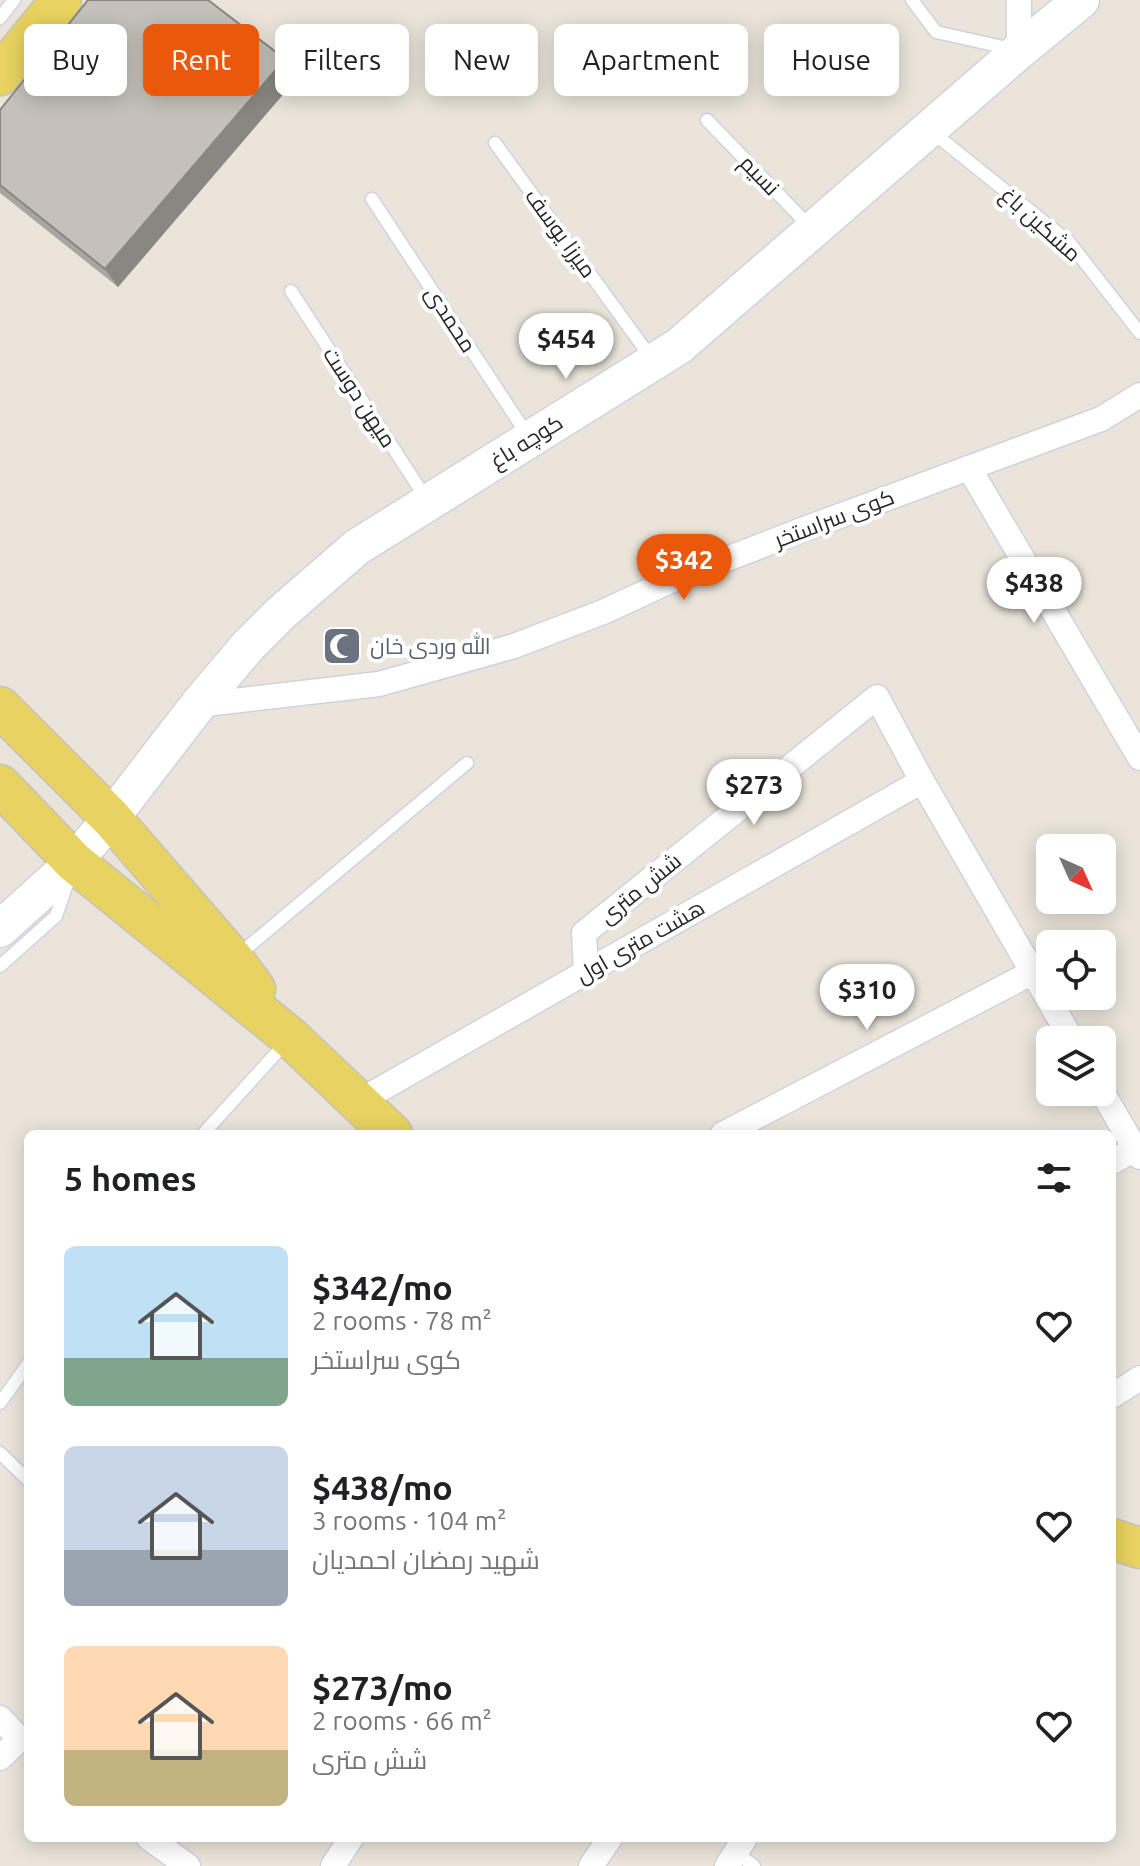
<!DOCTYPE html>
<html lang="en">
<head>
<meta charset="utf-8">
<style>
	body { margin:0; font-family:Ubuntu,Cairo,sans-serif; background:#f6f6f6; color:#202124; height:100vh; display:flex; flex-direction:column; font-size:30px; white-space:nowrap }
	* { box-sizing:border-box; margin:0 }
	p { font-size:26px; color:#757577 }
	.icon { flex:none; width:44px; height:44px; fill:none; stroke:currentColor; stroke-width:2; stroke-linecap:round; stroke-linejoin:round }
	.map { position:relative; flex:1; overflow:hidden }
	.side { position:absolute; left:24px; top:1130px; width:1092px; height:712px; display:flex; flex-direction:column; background:#fff; border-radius:12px; box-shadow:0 4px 20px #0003 }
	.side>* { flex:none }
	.banner { position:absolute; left:24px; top:24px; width:1092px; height:72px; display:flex; gap:16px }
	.needle { width:52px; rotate:135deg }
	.buttons { position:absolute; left:1036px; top:834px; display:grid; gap:16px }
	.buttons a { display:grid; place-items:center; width:80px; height:80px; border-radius:12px; background:#fff; box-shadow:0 4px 20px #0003; font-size:40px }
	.price { position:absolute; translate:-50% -68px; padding:0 18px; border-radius:28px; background:#fff; color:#222; font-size:26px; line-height:52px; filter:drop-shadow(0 2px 4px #0008) }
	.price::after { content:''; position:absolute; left:50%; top:48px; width:24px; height:18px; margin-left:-12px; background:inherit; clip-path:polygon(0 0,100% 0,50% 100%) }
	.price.on { background:#ea580c; color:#fff }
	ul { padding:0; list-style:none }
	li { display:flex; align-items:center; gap:24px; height:200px; padding:0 40px }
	li span { display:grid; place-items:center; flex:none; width:224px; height:160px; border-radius:12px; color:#555 }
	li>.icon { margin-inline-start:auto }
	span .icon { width:96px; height:96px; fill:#fffc; stroke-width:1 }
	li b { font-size:34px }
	h2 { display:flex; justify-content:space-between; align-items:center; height:96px; padding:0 40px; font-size:34px }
	.pill { padding:0 28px; border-radius:12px; background:#fff; box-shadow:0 4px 20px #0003; font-size:28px; line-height:72px }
	.pill.on { background:#ea580c; color:#fff }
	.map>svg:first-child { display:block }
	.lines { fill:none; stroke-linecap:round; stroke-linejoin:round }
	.lane-casing { stroke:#d0d2e1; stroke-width:15 }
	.street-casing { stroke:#d0d2e1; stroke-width:27 }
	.secondary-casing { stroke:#d0d2e1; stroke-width:39 }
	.primary-casing { stroke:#c3c3c3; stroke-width:43 }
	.lane { stroke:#fff; stroke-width:12 }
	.street { stroke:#fff; stroke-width:24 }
	.secondary { stroke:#fff; stroke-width:36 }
	.primary { stroke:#e8d261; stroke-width:40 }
	.wall { fill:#a9a6a0 }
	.shaded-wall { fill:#8a8782 }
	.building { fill:#c5c1ba; stroke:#8a8782; stroke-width:2 }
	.labels { text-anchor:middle; stroke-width:8; stroke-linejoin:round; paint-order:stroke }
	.street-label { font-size:22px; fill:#282828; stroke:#fff }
	.worship-label { font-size:22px; fill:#5b616d; stroke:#fff; text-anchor:start }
</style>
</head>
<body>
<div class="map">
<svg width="1140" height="1866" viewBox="0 0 1140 1866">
	<rect width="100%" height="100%" fill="#eae4da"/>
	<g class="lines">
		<!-- lane casing -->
		<g class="lane-casing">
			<g id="lane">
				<polyline points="912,0 936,32 1012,49"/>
				<polyline points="0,18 14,0"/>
				<polyline points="707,120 810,227"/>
				<polyline points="931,131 1069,242 1140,333"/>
				<polyline points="495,143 652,359"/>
				<polyline points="372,199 528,436"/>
				<polyline points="291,291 427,500"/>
				<polyline points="236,957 467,763"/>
				<polyline points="0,966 56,916 67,884"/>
				<polyline points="203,1134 288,1040"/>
				<polyline points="0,1403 28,1364"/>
				<polyline points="0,1453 28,1480"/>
				<polyline points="736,1852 754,1866"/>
			</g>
		</g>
		<!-- street casing -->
		<g class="street-casing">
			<g id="street">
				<polyline points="1019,0 1019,51"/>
				<polyline points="969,468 1140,758"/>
				<polyline points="198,705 379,684 514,646 603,612 668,582 807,528 1101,419 1140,395"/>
				<polyline points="586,972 584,933 877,697 922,781 1072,1040"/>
				<polyline points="1102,1092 1140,1157"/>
				<polyline points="358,1102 922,781"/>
				<polyline points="723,1134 1033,972"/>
				<polyline points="1112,1162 1135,1149"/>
				<polyline points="1112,1396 1140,1378"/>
				<polyline points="0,1718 20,1739 0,1758"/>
				<polyline points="149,1838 188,1866"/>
				<polyline points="333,1866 351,1838"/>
				<polyline points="591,1866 610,1838"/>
				<polyline points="727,1866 745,1838"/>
			</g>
		</g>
		<!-- secondary casing -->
		<g class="secondary-casing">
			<polyline id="secondary" points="0,929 74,862 111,818 198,705 248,646 281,613 357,547 679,346 1019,51 1081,0"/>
		</g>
		<!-- primary casing -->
		<g class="primary-casing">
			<g id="primary">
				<polyline points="0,75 61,0"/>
				<polyline points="0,707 111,818 233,959 255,989"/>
				<polyline points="0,785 74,862 291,1038 392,1134"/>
				<polyline points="1112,1539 1140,1548"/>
			</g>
		</g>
		<!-- lane -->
		<use href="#lane" class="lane"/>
		<!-- street -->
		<use href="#street" class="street"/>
		<!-- secondary -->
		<use href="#secondary" class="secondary"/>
		<!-- primary -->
		<use href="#primary" class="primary"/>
	</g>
	<!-- wall -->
	<polygon class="wall" points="298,77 118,287 0,193 0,110"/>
	<!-- shaded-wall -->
	<polygon class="shaded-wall" points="285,59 298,77 118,287 105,269"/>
	<!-- building -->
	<polygon class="building" points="88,0 208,0 285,59 105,269 0,185 0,110"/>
	<!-- icons -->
	<defs>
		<g id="mosque-square" transform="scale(2)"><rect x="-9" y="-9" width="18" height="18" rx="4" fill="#6b7280" stroke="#fff"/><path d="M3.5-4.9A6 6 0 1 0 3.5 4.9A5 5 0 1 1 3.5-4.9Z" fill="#fff"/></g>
	</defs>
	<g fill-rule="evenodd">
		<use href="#mosque-square" x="342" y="646"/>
	</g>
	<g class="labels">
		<!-- street labels -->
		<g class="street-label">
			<text transform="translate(760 175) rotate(46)" y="8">نسیم</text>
			<text transform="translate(1041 224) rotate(42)" y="8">مشکین باغ</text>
			<text transform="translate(561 233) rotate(54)" y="8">میرزا یوسف</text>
			<text transform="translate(451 319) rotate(57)" y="8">محمدی</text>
			<text transform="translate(360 397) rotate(57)" y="8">میهن دوست</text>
			<text transform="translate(526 441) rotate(-32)" y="8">کوچه باغ</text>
			<text transform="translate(834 518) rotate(-21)" y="8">کوی سراستخر</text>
			<text transform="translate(640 888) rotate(-39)" y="8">شش متری</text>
			<text transform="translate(640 941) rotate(-30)" y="8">هشت متری اول</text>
		</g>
		<!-- worship labels -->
		<g class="worship-label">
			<text x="370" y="654">الله وردی خان</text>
		</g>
	</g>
</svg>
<div class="buttons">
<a><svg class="needle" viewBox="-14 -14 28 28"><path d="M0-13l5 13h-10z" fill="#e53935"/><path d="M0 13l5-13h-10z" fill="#757577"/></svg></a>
<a><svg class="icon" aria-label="locate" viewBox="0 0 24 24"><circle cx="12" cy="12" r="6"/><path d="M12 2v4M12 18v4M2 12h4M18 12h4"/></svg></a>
<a><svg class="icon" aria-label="layers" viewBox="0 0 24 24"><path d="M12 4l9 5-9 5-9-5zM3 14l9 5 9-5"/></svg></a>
</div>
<b class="price" style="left:566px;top:381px">$454</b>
<b class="price on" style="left:684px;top:602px">$342</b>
<b class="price" style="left:1034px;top:625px">$438</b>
<b class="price" style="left:754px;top:827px">$273</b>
<b class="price" style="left:867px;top:1032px">$310</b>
<div class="banner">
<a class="pill">Buy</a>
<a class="pill on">Rent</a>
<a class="pill">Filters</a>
<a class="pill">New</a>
<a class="pill">Apartment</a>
<a class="pill">House</a>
</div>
<section class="side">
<h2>5 homes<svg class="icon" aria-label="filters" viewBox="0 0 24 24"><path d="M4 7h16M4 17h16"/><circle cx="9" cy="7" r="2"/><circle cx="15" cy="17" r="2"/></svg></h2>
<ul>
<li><span style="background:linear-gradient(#bfe0f5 70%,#7fa58c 0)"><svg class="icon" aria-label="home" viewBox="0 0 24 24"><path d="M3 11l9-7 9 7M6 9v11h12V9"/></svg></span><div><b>$342/mo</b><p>2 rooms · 78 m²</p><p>کوی سراستخر</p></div><svg class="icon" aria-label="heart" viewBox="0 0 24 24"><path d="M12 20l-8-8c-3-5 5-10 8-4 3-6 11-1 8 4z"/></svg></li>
<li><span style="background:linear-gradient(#c9d6e8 65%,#9aa5b1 0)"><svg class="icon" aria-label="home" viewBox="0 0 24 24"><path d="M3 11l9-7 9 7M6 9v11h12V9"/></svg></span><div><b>$438/mo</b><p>3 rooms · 104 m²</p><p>شهید رمضان احمدیان</p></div><svg class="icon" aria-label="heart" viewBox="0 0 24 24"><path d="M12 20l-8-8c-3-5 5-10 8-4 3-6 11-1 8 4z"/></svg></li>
<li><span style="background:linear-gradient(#ffd9b3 65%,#c2b280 0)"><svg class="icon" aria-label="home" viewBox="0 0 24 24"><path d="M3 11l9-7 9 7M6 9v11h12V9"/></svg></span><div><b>$273/mo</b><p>2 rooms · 66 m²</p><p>شش متری</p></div><svg class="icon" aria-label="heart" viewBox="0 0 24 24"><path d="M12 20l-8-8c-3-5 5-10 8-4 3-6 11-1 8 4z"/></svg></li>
</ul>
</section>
</div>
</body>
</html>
